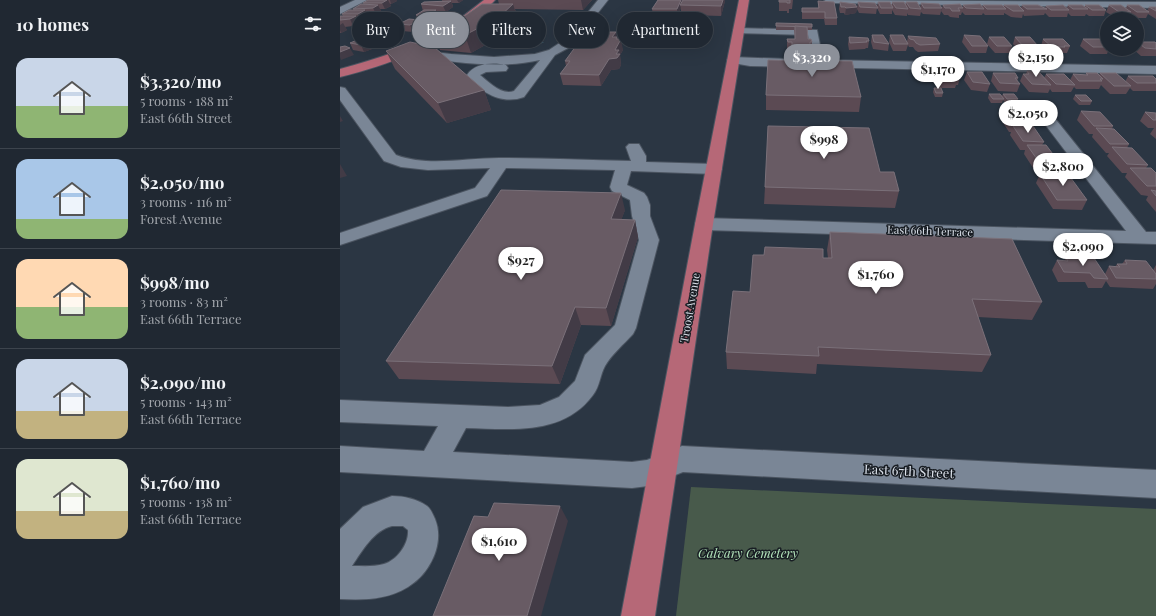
<!DOCTYPE html>
<html lang="en">
<head>
<meta charset="utf-8">
<style>
	body { margin:0; font-family:"Playfair Display",serif; background:#28303a; color:#f1f3f6; height:100vh; display:flex; flex-direction:column; font-size:15px; white-space:nowrap }
	* { box-sizing:border-box; margin:0 }
	p { font-size:13px; color:#a2a6ac }
	.icon { flex:none; width:22px; height:22px; fill:none; stroke:currentColor; stroke-width:2; stroke-linecap:round; stroke-linejoin:round }
	.map { position:relative; flex:1; overflow:hidden }
	.side { display:flex; flex-direction:column; background:#202832; width:340px }
	.side>* { flex:none }
	.hud { position:absolute; left:12px; top:12px; width:380px; height:36px; display:flex; gap:8px }
	.fabs { position:absolute; left:760px; top:12px; display:grid; gap:8px }
	.fabs a { display:grid; place-items:center; width:44px; height:44px; border-radius:50%; background:#202832; box-shadow:0 4px 16px #0002,0 0 0 1px #3d444d; font-size:20px }
	.price { position:absolute; translate:-50% -34px; padding:0 9px; border-radius:14px; background:#fff; color:#222; font-size:13px; line-height:26px; filter:drop-shadow(0 1px 2px #0008) }
	.price::after { content:''; position:absolute; left:50%; top:24px; width:12px; height:9px; margin-left:-6px; background:inherit; clip-path:polygon(0 0,100% 0,50% 100%) }
	.price.current { background:#8c9099; color:#fff }
	ul { padding:0; list-style:none }
	li { display:flex; align-items:center; gap:12px; height:100px; padding:0 16px }
	li+li { border-top:1px solid #3d444d }
	li span { display:grid; place-items:center; flex:none; width:112px; height:80px; border-radius:12px; color:#555 }
	li>.icon { margin-inline-start:auto }
	span .icon { width:48px; height:48px; fill:#fffc; stroke-width:1 }
	li b { font-size:17px }
	h2 { display:flex; justify-content:space-between; align-items:center; height:48px; padding:0 16px; font-size:17px }
	.chip { padding:0 14px; border-radius:18px; background:#202832; box-shadow:0 4px 16px #0002,0 0 0 1px #3d444d; font-size:14px; line-height:36px }
	.chip.current { background:#8c9099; color:#fff }
	main { display:flex; flex:1; min-height:0 }
	.map>svg:first-child { display:block }
	.green { fill:#485a4b }
	.water { fill:#3c5b6c }
	.lines { fill:none; stroke-linecap:round; stroke-linejoin:round }
	.minor-casing { stroke:#4b5460; stroke-width:2 }
	.major-casing { stroke:#4b5460; stroke-width:2 }
	.minor { fill:#7a8696; fill-rule:evenodd }
	.major { fill:#b66877; fill-rule:evenodd }
	.wall { fill:#5b4a53 }
	.shaded-wall { fill:#423b46 }
	.building { fill:#685b64; stroke:#7a7079 }
	.labels { text-anchor:middle; stroke-width:3; stroke-linejoin:round; paint-order:stroke }
	.street-label { font-size:11px; fill:#dbe1ea; stroke:#181d23 }
	.near-street-label { font-size:13px; fill:#dbe1ea; stroke:#181d23 }
	.near-park-label { font-size:13px; font-style:italic; fill:#b2e3ba; stroke:#181d23 }
</style>
</head>
<body>
<main>
<section class="side">
<h2>10 homes<svg class="icon" aria-label="filters" viewBox="0 0 24 24"><path d="M4 7h16M4 17h16"/><circle cx="9" cy="7" r="2"/><circle cx="15" cy="17" r="2"/></svg></h2>
<ul>
<li><span style="background:linear-gradient(#c9d6e8 60%,#8fb573 0)"><svg class="icon" aria-label="home" viewBox="0 0 24 24"><path d="M3 11l9-7 9 7M6 9v11h12V9"/></svg></span><div><b>$3,320/mo</b><p>5 rooms · 188 m²</p><p>East 66th Street</p></div></li>
<li><span style="background:linear-gradient(#a9c7e8 75%,#8fb573 0)"><svg class="icon" aria-label="home" viewBox="0 0 24 24"><path d="M3 11l9-7 9 7M6 9v11h12V9"/></svg></span><div><b>$2,050/mo</b><p>3 rooms · 116 m²</p><p>Forest Avenue</p></div></li>
<li><span style="background:linear-gradient(#ffd9b3 60%,#8fb573 0)"><svg class="icon" aria-label="home" viewBox="0 0 24 24"><path d="M3 11l9-7 9 7M6 9v11h12V9"/></svg></span><div><b>$998/mo</b><p>3 rooms · 83 m²</p><p>East 66th Terrace</p></div></li>
<li><span style="background:linear-gradient(#c9d6e8 65%,#c2b280 0)"><svg class="icon" aria-label="home" viewBox="0 0 24 24"><path d="M3 11l9-7 9 7M6 9v11h12V9"/></svg></span><div><b>$2,090/mo</b><p>5 rooms · 143 m²</p><p>East 66th Terrace</p></div></li>
<li><span style="background:linear-gradient(#dfe7d0 65%,#c2b280 0)"><svg class="icon" aria-label="home" viewBox="0 0 24 24"><path d="M3 11l9-7 9 7M6 9v11h12V9"/></svg></span><div><b>$1,760/mo</b><p>5 rooms · 138 m²</p><p>East 66th Terrace</p></div></li>
</ul>
</section>
<div class="map">
<svg width="816" height="616" viewBox="0 0 816 616">
	<rect width="100%" height="100%" fill="#2b3643"/>
	<!-- green -->
	<polygon class="green" points="351,487 816,509 816,616 336,616"/>
	<!-- water -->
	<path class="water" d="M177 40 204 42C201 45 176 50 172 48 170 47 169 45 167 44L169 42Z"/>
	<g class="lines">
		<!-- minor casing -->
		<g class="minor-casing">
			<g id="minor">
				<polygon points="15,0 27,0 0,14 0,7"/>
				<path d="M258 0H268L235 42 230 47 215 55 184 97C163 105 140 93 127 75 135 63 153 62 166 65L168 68 166 71 146 72 140 75C149 82 162 96 174 91L200 60C161 69 116 63 77 56L71 53 77 50 111 54 154 57 195 54 209 50 227 38Z"/>
				<polygon points="484,0 816,2 816,8 489,3"/>
				<polygon points="398,28 477,30 483,60 816,66 816,74 410,66 393,63 387,60 393,57 472,60 468,35 394,33 393,31 394,29"/>
				<path d="M0 87 5 88 56 155C88 167 125 158 159 158 203 158 247 160 291 161L286 147 289 144H299L306 156V162L374 164 380 166 382 169 380 172 374 174 291 171 287 185 304 193 307 197 310 205V216L319 240 296 328 293 334C284 344 271 355 265 366 260 375 260 386 253 395 223 436 171 429 126 428L113 452 292 462 307 460 342 446 816 470V498L343 472 308 486 292 488 0 472V446L84 451 98 426 0 422V400L168 407 200 405 219 397 235 381 245 355 275 325 299 240 292 216 290 200 272 191 270 187 275 170 166 168 147 196 0 245V233L135 188 150 168 88 170 61 167 44 161 0 100Z"/>
				<polygon points="708,115 713,116 806,232 816,232 816,244 364,230 357,228 355,224 357,220 364,218 786,231 701,119 703,116"/>
				<path d="M52 496C64 496 77 499 87 506 91 509 93 515 95 519 105 543 90 574 68 587 47 600 24 600 0 599V529L23 507ZM52 526H63L68 530C69 544 57 560 44 564 34 567 23 566 12 566 22 551 34 530 52 526Z"/>
			</g>
		</g>
		<!-- major casing -->
		<g class="major-casing">
			<g id="major">
				<path d="M144 0H155C150 6 142 11 136 16 96 47 49 65 0 77V69C36 59 72 48 104 29 118 21 131 10 144 0Z"/>
				<polygon points="399,0 409,0 373,224 315,616 281,616 355,224"/>
			</g>
		</g>
		<!-- minor -->
		<use href="#minor" class="minor"/>
		<!-- major -->
		<use href="#major" class="major"/>
	</g>
	<!-- wall -->
	<g class="wall">
		<polygon points="28,0 57,0 57,1 51,4 50,4 51,6 45,9 40,9 41,11 36,14 27,15 28,17 22,21 18,21 19,23 13,26 5,27 7,30 1,33 0,33 0,16 3,16 2,14 14,10 13,9 24,4 23,3"/>
		<polygon points="102,0 123,0 119,3 112,3 113,7 106,12 97,12 99,17 90,22 81,22 83,27 73,32 62,31 59,24 78,20 76,15 83,11 81,4 102,1"/>
		<polygon points="158,0 252,0 243,10 175,9 178,20 163,35 131,53 100,50 93,32 159,4"/>
		<polygon points="318,0 385,0 385,1 381,16 348,15 346,20 338,20 337,17 341,13 341,8 337,16 313,15 312,9"/>
		<polygon points="439,0 453,0 452,9 449,9 449,13 447,13 447,11 439,11"/>
		<polygon points="478,1 497,18 497,25 485,25 484,19 462,19 462,8 478,8"/>
		<polygon points="500,2 517,7 516,13 505,15 504,13 500,13 499,9"/>
		<polygon points="518,2 537,7 538,2 552,6 552,2 565,5 566,2 580,8 581,3 602,8 600,15 583,14 581,12 580,16 568,15 567,13 567,16 555,15 552,10 552,14 540,14 537,8 536,14 519,13 517,9"/>
		<polygon points="603,5 623,8 623,5 642,7 643,5 663,7 664,5 681,8 682,5 705,8 706,6 727,8 728,5 745,7 745,5 766,10 764,16 749,16 746,14 745,16 731,16 728,13 727,17 709,17 705,13 704,15 684,16 683,14 682,18 671,17 664,13 664,15 645,15 643,13 642,15 625,15 622,12 621,15 619,15 619,18 610,17 608,15 604,15 601,11"/>
		<polygon points="769,5 786,9 787,5 807,11 809,7 816,7 816,19 808,14 806,18 794,18 789,15 788,18 776,18 766,12"/>
		<polygon points="436,23 472,27 472,30 467,30 468,39 472,42 471,50 470,50 470,55 452,55 451,49 447,49 447,39 455,39 454,30 436,30"/>
		<polygon points="276,32 276,37 277,37 278,39 283,50 280,55 281,65 279,69 271,70 261,86 223,85 220,74 226,66 225,61 241,46 255,39"/>
		<polygon points="25,34 56,38 45,44 38,43 40,46 24,52 13,50 10,43 27,39"/>
		<polygon points="532,35 549,44 548,51 533,49 531,42"/>
		<polygon points="550,35 567,42 568,36 600,44 598,51 578,52 575,50 573,47 569,47 568,45 566,51 553,51 549,42"/>
		<polygon points="624,35 648,46 646,53 630,53 622,42"/>
		<polygon points="509,37 529,41 528,48 526,48 525,49 509,50 508,44"/>
		<polygon points="649,37 672,46 670,53 655,53 647,44"/>
		<polygon points="675,37 698,46 696,53 681,53 673,44"/>
		<polygon points="703,39 730,46 727,53 723,53 722,54 709,54 701,46"/>
		<polygon points="743,39 767,44 767,49 769,49 767,54 750,54 740,46"/>
		<polygon points="797,42 816,43 816,56 801,56 793,49 797,49"/>
		<polygon points="46,51 144,90 151,110 107,123 55,69"/>
		<polygon points="481,57 492,61 521,97 519,112 426,110 426,95 481,61"/>
		<polygon points="687,71 704,78 706,74 730,80 733,74 746,75 746,73 759,75 760,73 785,82 788,76 816,79 816,91 793,91 790,88 786,94 770,94 761,85 759,89 736,89 734,87 731,92 712,92 710,89 708,93 689,92 680,81 683,74 686,74"/>
		<polygon points="597,72 620,77 618,85 616,85 615,88 599,88 595,79"/>
		<polygon points="627,72 650,84 647,92 631,90 624,80"/>
		<polygon points="653,73 678,78 677,82 680,84 677,92 658,91 651,81"/>
		<polygon points="594,88 603,93 602,97 595,97 593,92"/>
		<polygon points="649,94 662,96 663,94 678,99 676,103 665,103 663,100 662,103 651,103 648,98"/>
		<polygon points="735,95 752,101 750,105 739,105 733,99"/>
		<polygon points="663,110 693,124 692,126 704,142 702,145 719,162 715,171 695,171 684,154 685,150 680,150 670,135 671,132 669,132 660,118"/>
		<polygon points="741,111 773,126 772,129 789,144 787,148 808,165 806,168 816,173 816,212 806,200 808,196 801,195 785,177 787,173 782,173 767,156 769,153 766,153 752,137 753,134 749,134 737,120"/>
		<polygon points="805,112 816,113 816,139 810,134 814,128 808,128 800,121"/>
		<polygon points="540,172 559,191 555,208 424,204 425,187"/>
		<polygon points="700,174 747,200 742,210 713,209 696,183"/>
		<polygon points="285,210 281,220 295,220 298,237 271,326 241,325 220,384 59,379 46,361"/>
		<polygon points="490,232 702,302 692,320 638,317 651,355 642,372 477,364 476,374 387,369 386,352 410,292 483,258 488,258 487,250"/>
		<polygon points="726,258 765,274 769,266 775,267 777,264 782,264 785,260 813,270 816,265 816,284 813,289 770,287 766,281 762,288 748,288 745,282 718,282 712,270 717,260 724,261"/>
	</g>
	<!-- shaded-wall -->
	<g class="shaded-wall">
		<polygon points="47,0 48,0 51,6 45,9 42,3"/>
		<polygon points="50,0 57,0 57,1 51,4"/>
		<polygon points="117,0 123,0 119,3"/>
		<polygon points="241,0 252,0 243,10"/>
		<polygon points="341,0 344,0 340,5 341,8 337,16 337,9"/>
		<polygon points="383,0 385,0 385,1 381,16 381,6"/>
		<polygon points="111,1 113,7 106,12 103,6"/>
		<polygon points="173,4 178,20 163,35 131,53 125,35"/>
		<polygon points="38,5 41,11 36,14 33,8"/>
		<polygon points="517,7 516,13 505,15 506,8"/>
		<polygon points="25,10 28,17 22,21 18,14"/>
		<polygon points="96,10 99,17 90,22 88,15"/>
		<polygon points="348,13 348,16 346,20 346,17"/>
		<polygon points="16,16 19,23 13,26 10,19"/>
		<polygon points="80,20 83,27 73,32 70,25"/>
		<polygon points="3,23 7,30 1,33 0,30 0,25"/>
		<polygon points="53,31 56,38 45,44 42,37"/>
		<polygon points="276,32 277,38 277,37 278,44 281,39 283,50 280,55 281,65 279,69 271,70 261,86 259,75 272,37"/>
		<polygon points="36,39 40,46 24,52 21,45"/>
		<polygon points="10,48 14,55 1,60 0,57 0,52"/>
		<polygon points="144,90 151,110 107,123 98,103"/>
		<polygon points="0,116 3,121 0,122"/>
		<polygon points="0,164 7,176 0,178"/>
		<polygon points="281,193 285,210 275,237 271,219"/>
		<polygon points="295,220 298,237 271,326 266,308"/>
		<polygon points="235,307 241,325 220,384 212,366"/>
		<polygon points="220,506 228,521 201,616 187,616"/>
	</g>
	<!-- building -->
	<g class="building">
		<polygon points="28,0 47,0 42,3 23,3"/>
		<polygon points="318,0 341,0 337,9 312,9"/>
		<polygon points="343,0 383,0 381,6 340,5"/>
		<polygon points="439,0 450,0 450,3 447,3 447,2 439,2"/>
		<polygon points="111,1 103,6 81,4 84,2"/>
		<polygon points="478,1 494,2 497,18 485,18 485,12 462,12 462,8 479,8"/>
		<polygon points="500,2 515,4 517,7 506,8 505,7 501,7"/>
		<polygon points="518,2 535,3 538,8 520,7"/>
		<polygon points="538,2 550,2 553,8 541,8"/>
		<polygon points="552,2 564,2 568,9 556,8"/>
		<polygon points="566,2 577,2 581,9 570,8"/>
		<polygon points="581,3 599,4 602,8 584,8"/>
		<polygon points="21,4 38,5 33,8 13,9"/>
		<polygon points="142,4 173,4 158,18 125,35 93,32 126,15"/>
		<polygon points="620,4 623,8 618,8 620,11 612,11 610,8 605,8 603,5"/>
		<polygon points="640,4 644,9 626,8 623,5"/>
		<polygon points="643,5 662,5 666,9 647,9"/>
		<polygon points="664,5 678,5 684,11 673,11"/>
		<polygon points="682,5 698,5 707,9 687,9"/>
		<polygon points="723,5 729,10 711,10 706,6"/>
		<polygon points="728,5 742,5 748,9 733,9"/>
		<polygon points="745,5 759,5 766,10 752,10"/>
		<polygon points="769,5 781,5 791,12 779,12"/>
		<polygon points="787,5 799,5 809,12 797,12"/>
		<polygon points="809,7 816,7 816,11"/>
		<polygon points="9,10 25,10 18,14 2,14"/>
		<polygon points="84,10 96,10 88,15 76,15"/>
		<polygon points="339,13 348,13 346,17 337,17"/>
		<polygon points="0,16 16,16 10,19 0,20"/>
		<polygon points="69,19 80,20 70,25 59,24"/>
		<polygon points="436,23 472,24 472,27 436,26"/>
		<polygon points="455,26 467,27 468,39 471,39 472,42 470,42 470,48 452,48 452,42 448,42 447,39 455,39"/>
		<polygon points="35,30 53,31 42,37 25,34"/>
		<polygon points="260,32 276,32 272,37 277,37 276,39 281,39 275,50 279,50 276,54 280,54 277,58 269,59 259,75 220,74 230,61 225,61 236,46 241,46 246,39 255,39"/>
		<polygon points="532,35 543,35 549,44 534,42"/>
		<polygon points="550,35 563,35 568,44 554,44"/>
		<polygon points="624,35 640,36 648,46 632,46"/>
		<polygon points="568,36 596,38 600,44 580,45 576,43 574,40 570,39"/>
		<polygon points="509,37 528,38 529,41 526,41 527,42 510,43"/>
		<polygon points="649,37 664,37 672,46 657,46"/>
		<polygon points="675,37 690,37 698,46 683,46"/>
		<polygon points="22,38 36,39 21,45 10,43"/>
		<polygon points="703,39 723,39 730,46 724,46 725,47 712,47"/>
		<polygon points="743,39 760,39 767,44 767,47 753,47"/>
		<polygon points="70,42 94,47 144,90 98,103 46,51"/>
		<polygon points="797,42 815,42 816,43 816,49 805,48"/>
		<polygon points="5,46 10,48 0,52 0,47"/>
		<polygon points="481,57 492,57 492,61 512,61 521,97 426,95 428,60 481,61"/>
		<polygon points="687,71 698,71 711,85 692,84 683,74 689,74"/>
		<polygon points="597,72 617,72 620,77 616,77 618,80 601,80"/>
		<polygon points="627,72 642,72 650,84 633,82"/>
		<polygon points="653,73 675,73 678,78 675,78 680,84 660,83"/>
		<polygon points="746,73 757,73 763,79 760,79 762,81 739,81 733,74 748,75"/>
		<polygon points="760,73 776,73 791,86 774,86"/>
		<polygon points="706,74 724,74 735,85 716,84"/>
		<polygon points="788,76 813,76 816,79 816,83 797,83"/>
		<polygon points="594,88 601,88 603,93 596,93"/>
		<polygon points="649,94 660,94 664,99 653,99"/>
		<polygon points="663,94 674,94 678,99 667,99"/>
		<polygon points="735,95 746,95 752,101 741,101"/>
		<polygon points="663,110 683,110 693,124 672,123"/>
		<polygon points="741,111 760,112 773,126 754,126"/>
		<polygon points="805,112 816,113 816,120 813,120"/>
		<polygon points="428,126 529,128 540,172 554,172 559,191 425,187"/>
		<polygon points="673,126 693,126 704,142 683,141"/>
		<polygon points="756,128 774,129 789,144 770,144"/>
		<polygon points="687,145 706,145 719,162 699,162"/>
		<polygon points="772,147 792,148 808,165 787,164"/>
		<polygon points="790,168 811,168 816,173 816,186 807,186"/>
		<polygon points="700,174 728,174 747,200 717,200"/>
		<polygon points="161,190 281,193 271,219 295,220 266,308 235,307 212,366 46,361"/>
		<polygon points="811,190 816,191 816,196"/>
		<polygon points="490,232 672,239 702,302 632,299 651,355 478,347 479,356 386,352 393,291 410,292 413,255 424,255 425,247 483,249 483,258 492,258"/>
		<polygon points="726,258 754,258 768,279 754,278 750,273 724,272 717,260 728,261"/>
		<polygon points="785,260 806,261 816,274 816,279 776,278 769,266 780,267 777,264 787,264"/>
		<polygon points="154,503 220,506 187,616 93,616 134,516 148,517"/>
	</g>
	<g class="labels">
		<!-- street labels -->
		<g class="street-label">
			<text transform="translate(590 231) rotate(2)" y="4">East 66th Terrace</text>
			<text transform="translate(350 308) rotate(-80)" y="4">Troost Avenue</text>
		</g>
		<!-- near-street labels -->
		<g class="near-street-label">
			<text transform="translate(569 471) rotate(3)" y="5">East 67th Street</text>
		</g>
		<!-- near-park labels -->
		<g class="near-park-label">
			<text x="408" y="558">Calvary Cemetery</text>
		</g>
	</g>
</svg>
<div class="fabs">
<a><svg class="icon" aria-label="layers" viewBox="0 0 24 24"><path d="M12 4l9 5-9 5-9-5zM3 14l9 5 9-5"/></svg></a>
</div>
<b class="price current" style="left:472px;top:78px">$3,320</b>
<b class="price" style="left:696px;top:78px">$2,150</b>
<b class="price" style="left:598px;top:90px">$1,170</b>
<b class="price" style="left:688px;top:134px">$2,050</b>
<b class="price" style="left:484px;top:160px">$998</b>
<b class="price" style="left:723px;top:187px">$2,800</b>
<b class="price" style="left:743px;top:267px">$2,090</b>
<b class="price" style="left:181px;top:281px">$927</b>
<b class="price" style="left:536px;top:295px">$1,760</b>
<b class="price" style="left:159px;top:562px">$1,610</b>
<div class="hud">
<a class="chip">Buy</a>
<a class="chip current">Rent</a>
<a class="chip">Filters</a>
<a class="chip">New</a>
<a class="chip">Apartment</a>
</div>
</div>
</main>
</body>
</html>
